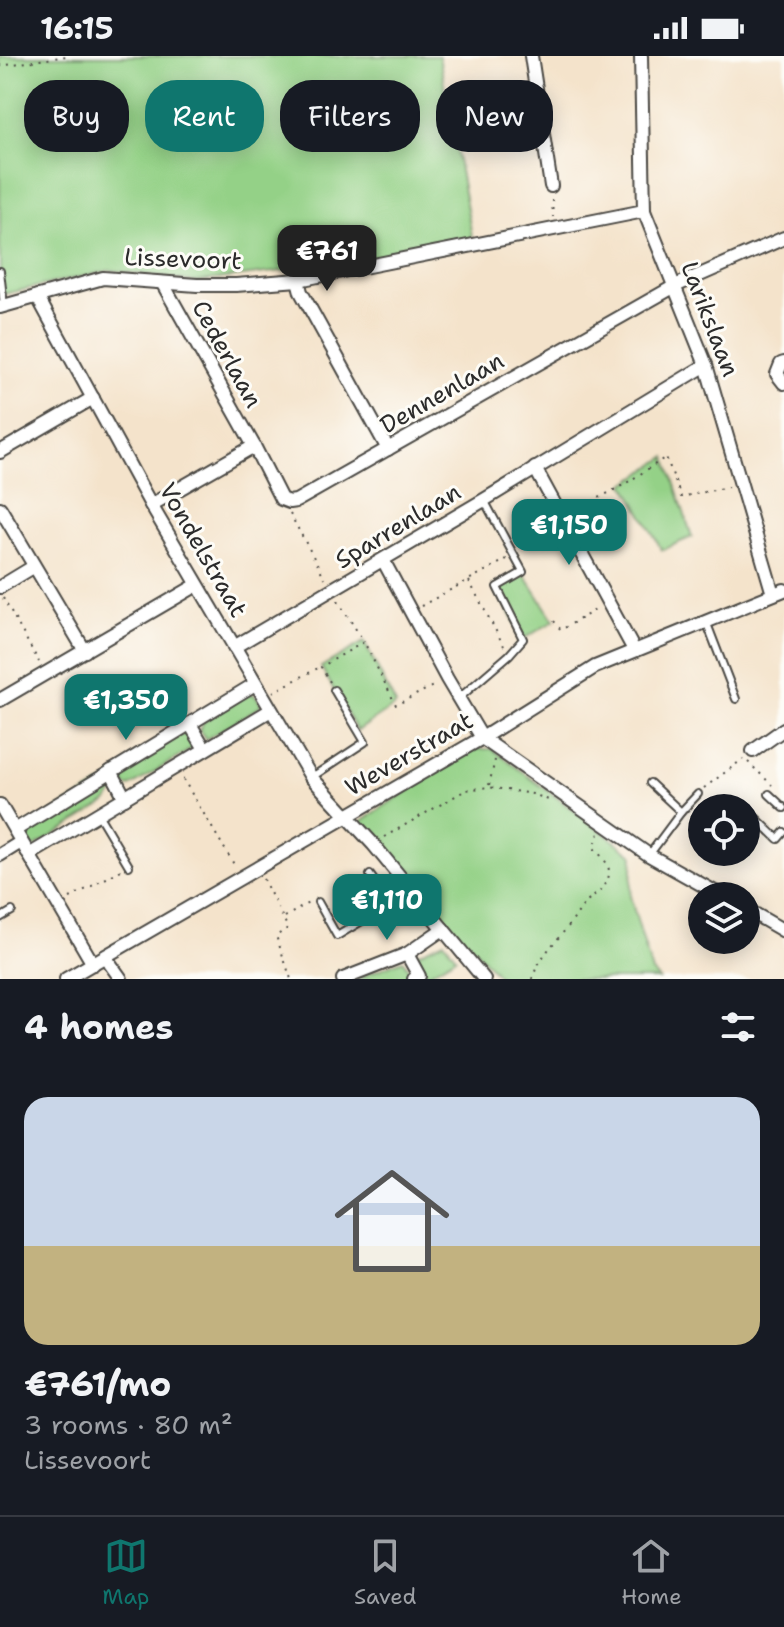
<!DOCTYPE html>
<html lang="en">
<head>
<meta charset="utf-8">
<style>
	body { margin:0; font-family:"Shantell Sans",sans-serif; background:#20242c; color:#f1f3f6; height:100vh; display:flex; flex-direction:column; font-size:30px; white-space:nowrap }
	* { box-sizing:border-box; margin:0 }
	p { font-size:26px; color:#9ea1a6 }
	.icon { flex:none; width:44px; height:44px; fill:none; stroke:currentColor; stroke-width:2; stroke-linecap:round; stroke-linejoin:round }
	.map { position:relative; height:923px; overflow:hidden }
	.side { display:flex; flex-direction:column; background:#171b24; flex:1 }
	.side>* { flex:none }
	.top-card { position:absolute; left:24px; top:24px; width:736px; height:72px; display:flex; gap:16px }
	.controls { position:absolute; left:688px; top:738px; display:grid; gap:16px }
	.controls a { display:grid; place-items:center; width:72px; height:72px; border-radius:50%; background:#171b24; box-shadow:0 4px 20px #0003; font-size:40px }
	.price { position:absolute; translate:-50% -68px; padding:0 18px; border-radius:16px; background:#0f766e; color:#fff; font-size:26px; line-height:52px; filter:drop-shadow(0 2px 4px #0008) }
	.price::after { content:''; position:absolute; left:50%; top:48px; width:24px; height:18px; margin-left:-12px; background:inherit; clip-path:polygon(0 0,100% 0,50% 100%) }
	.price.on { background:#222; color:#fff }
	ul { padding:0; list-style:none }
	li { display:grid; align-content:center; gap:16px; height:424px; padding:0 24px }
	li span { display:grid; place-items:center; height:248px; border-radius:24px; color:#555 }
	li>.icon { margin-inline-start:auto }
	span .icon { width:144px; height:144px; fill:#fffc; stroke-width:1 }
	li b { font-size:34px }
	h2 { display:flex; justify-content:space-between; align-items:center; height:96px; padding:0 24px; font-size:34px }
	.pill { padding:0 28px; border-radius:32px; background:#171b24; box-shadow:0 4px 20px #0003; font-size:28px; line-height:72px }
	.pill.on { background:#0f766e; color:#fff }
	.status { display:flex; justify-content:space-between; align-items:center; height:56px; padding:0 40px; background:#171b24; direction:ltr }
	.status svg { height:22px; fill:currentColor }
	.tabs { display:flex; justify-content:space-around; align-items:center; height:112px; border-top:2px solid #363941; background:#171b24; font-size:22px; color:#9ea1a6 }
	.tabs a { display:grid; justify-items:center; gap:4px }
	.tabs .on { color:#0f766e }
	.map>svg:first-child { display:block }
	.green { fill:#94d187; stroke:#607e59; stroke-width:2 }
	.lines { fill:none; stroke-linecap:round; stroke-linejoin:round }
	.lane-casing { stroke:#494743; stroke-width:10 }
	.street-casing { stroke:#494743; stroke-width:16 }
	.path { stroke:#494743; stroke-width:2; stroke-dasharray:2 6; stroke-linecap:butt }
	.lane { stroke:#fff; stroke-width:6 }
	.street { stroke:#fff; stroke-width:12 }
	.labels { text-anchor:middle; stroke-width:6; stroke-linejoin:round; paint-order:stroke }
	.street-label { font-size:24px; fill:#2b2b2b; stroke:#fdfcf7 }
</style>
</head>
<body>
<div class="status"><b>16:15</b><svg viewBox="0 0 49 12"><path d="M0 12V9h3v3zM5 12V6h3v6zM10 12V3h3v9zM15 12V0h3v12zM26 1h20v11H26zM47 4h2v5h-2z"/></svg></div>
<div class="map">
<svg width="784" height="923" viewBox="0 0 784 923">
	<rect width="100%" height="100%" fill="#fdfcf7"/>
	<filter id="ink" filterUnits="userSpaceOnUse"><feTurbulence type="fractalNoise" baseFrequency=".0125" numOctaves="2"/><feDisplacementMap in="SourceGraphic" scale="16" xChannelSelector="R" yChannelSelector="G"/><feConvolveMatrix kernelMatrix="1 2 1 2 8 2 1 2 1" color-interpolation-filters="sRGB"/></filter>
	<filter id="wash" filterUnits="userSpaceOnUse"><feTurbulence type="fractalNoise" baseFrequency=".006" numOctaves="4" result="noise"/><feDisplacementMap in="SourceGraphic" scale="32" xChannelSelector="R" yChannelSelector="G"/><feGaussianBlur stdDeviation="1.8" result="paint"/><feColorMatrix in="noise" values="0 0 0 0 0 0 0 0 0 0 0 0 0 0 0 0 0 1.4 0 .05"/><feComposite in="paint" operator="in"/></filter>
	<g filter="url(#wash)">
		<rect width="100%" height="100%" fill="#f4e3cb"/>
		<!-- green -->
		<g class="green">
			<polygon points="0,0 439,0 474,191 195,226 111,214 0,239"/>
			<polygon points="666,401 692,481 662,494 625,428"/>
			<polygon points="523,516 554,565 523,583 497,531"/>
			<polygon points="364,586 396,649 357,675 321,611"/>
			<polygon points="250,637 256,640 261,648 259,651 206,683 199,674 204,665"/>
			<polygon points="185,678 192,682 193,691 188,695 130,731 123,729 118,719 120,715 180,679"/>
			<polygon points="471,693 492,693 633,799 630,840 652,916 659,923 501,923 359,767"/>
			<polygon points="106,725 114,735 108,745 33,792 24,782 23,773"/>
			<polygon points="444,885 456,901 426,919 416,898"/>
			<polygon points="403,904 412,919 410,923 355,923"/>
		</g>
	</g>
	<g filter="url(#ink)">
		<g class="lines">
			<!-- lane casing -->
			<g class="lane-casing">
				<g id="lane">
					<polyline points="0,215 4,250"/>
					<polyline points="706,565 736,643"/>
					<polyline points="458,643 509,599 523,583 497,531 523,516 484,444"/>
					<polyline points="312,721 365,686 334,634"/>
					<polyline points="769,738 784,752"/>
					<polyline points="681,756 698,738"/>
					<polyline points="751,757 778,783 784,776"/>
					<polyline points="98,758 129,810"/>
					<polyline points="649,799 681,756 650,727"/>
					<polyline points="370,819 390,847"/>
					<polyline points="318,846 337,880 412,835"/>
					<polyline points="0,862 12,855"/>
				</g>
			</g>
			<!-- street casing -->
			<g class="street-casing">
				<g id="street">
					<polyline points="531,0 551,130"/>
					<polyline points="641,0 644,155 706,309 773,538"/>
					<polyline points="298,224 301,236 388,393"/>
					<polyline points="163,228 254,390"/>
					<polyline points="37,240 151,449 311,721 373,788 484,923"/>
					<polyline points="0,251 103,222 197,229 236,229 298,224 644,155"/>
					<polyline points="784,307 781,308 777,318 784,327"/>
					<polyline points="0,396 93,342"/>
					<polyline points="535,412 634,594"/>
					<polyline points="151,449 254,390 281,443 289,446 296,445 675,230 784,182"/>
					<polyline points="0,452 85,595"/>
					<polyline points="383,504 447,623 482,682 649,799 722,840"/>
					<polyline points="0,531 33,511"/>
					<polyline points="234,591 484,444 706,309"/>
					<polyline points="0,644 197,529"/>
					<polyline points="190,668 205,693"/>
					<polyline points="753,695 784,673"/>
					<polyline points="111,715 125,742"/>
					<polyline points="0,749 93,908"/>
					<polyline points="15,774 255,628"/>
					<polyline points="0,799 21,786"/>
					<polyline points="29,799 271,654"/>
					<polyline points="746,853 784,875"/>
					<polyline points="407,898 419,920 414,923"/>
					<polyline points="106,902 121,923"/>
					<polyline points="66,923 482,682 595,611 784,534"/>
					<polyline points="343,923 407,898 443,873"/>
				</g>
			</g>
			<!-- path -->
			<g class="path">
				<polyline points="0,10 67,0"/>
				<polyline points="552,144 553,161"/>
				<polyline points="571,457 625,428 666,401 681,441 728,431"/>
				<polyline points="290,458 325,522"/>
				<polyline points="469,525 504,590"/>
				<polyline points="3,542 39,606"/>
				<polyline points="338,545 364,586"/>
				<polyline points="421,550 507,503"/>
				<polyline points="554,565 561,574 597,553"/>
				<polyline points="330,626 321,611 364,586 396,649 435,629"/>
				<polyline points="273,636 320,611"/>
				<polyline points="748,706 772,729"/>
				<polyline points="183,723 235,810"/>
				<polyline points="489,729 495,704"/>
				<polyline points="704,732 743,703"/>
				<polyline points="384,781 466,734 488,731 533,738 551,745"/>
				<polyline points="263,823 288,872 276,880 291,923"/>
				<polyline points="70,842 121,814"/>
				<polyline points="285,861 310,846"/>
				<path d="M532 923C540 899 556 886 571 867 575 862 578 856 582 851 591 840 607 835 609 818 610 807 600 799 594 792L599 777"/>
			</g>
			<!-- lane -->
			<use href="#lane" class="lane"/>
			<!-- street -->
			<use href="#street" class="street"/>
		</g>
	</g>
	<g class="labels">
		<!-- street labels -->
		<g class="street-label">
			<text transform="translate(183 203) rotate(2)" y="8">Lissevoort</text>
			<text transform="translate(710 263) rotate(69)" y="8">Larikslaan</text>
			<text transform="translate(227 298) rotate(61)" y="8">Cederlaan</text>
			<text transform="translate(442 337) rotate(-30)" y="8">Dennenlaan</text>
			<text transform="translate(398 470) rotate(-31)" y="8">Sparrenlaan</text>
			<text transform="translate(203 494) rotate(60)" y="8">Vondelstraat</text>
			<text transform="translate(409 698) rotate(-30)" y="8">Weverstraat</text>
		</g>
	</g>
</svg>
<div class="controls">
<a><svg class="icon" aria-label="locate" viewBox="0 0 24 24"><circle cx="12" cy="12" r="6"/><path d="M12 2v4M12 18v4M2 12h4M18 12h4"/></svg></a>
<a><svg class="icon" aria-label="layers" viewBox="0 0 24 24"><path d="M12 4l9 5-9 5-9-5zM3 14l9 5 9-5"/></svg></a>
</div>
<b class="price on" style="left:327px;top:237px">€761</b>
<b class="price" style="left:569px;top:511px">€1,150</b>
<b class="price" style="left:126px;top:686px">€1,350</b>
<b class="price" style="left:387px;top:886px">€1,110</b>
<div class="top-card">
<a class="pill">Buy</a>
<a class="pill on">Rent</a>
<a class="pill">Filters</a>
<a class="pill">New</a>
</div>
</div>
<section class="side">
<h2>4 homes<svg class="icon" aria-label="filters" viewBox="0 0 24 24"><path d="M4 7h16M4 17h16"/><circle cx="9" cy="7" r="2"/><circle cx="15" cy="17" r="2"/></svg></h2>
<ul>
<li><span style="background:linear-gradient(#c9d6e8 60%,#c2b280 0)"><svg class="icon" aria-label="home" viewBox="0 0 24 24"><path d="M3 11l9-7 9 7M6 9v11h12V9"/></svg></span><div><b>€761/mo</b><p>3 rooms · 80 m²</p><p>Lissevoort</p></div></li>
</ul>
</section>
<nav class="tabs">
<a class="on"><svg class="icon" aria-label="map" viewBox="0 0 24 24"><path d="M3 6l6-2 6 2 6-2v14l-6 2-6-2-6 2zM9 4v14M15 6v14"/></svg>Map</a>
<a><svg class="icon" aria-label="saved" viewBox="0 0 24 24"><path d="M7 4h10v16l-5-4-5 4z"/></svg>Saved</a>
<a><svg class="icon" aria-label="home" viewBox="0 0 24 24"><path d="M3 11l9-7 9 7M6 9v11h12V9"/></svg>Home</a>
</nav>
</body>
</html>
